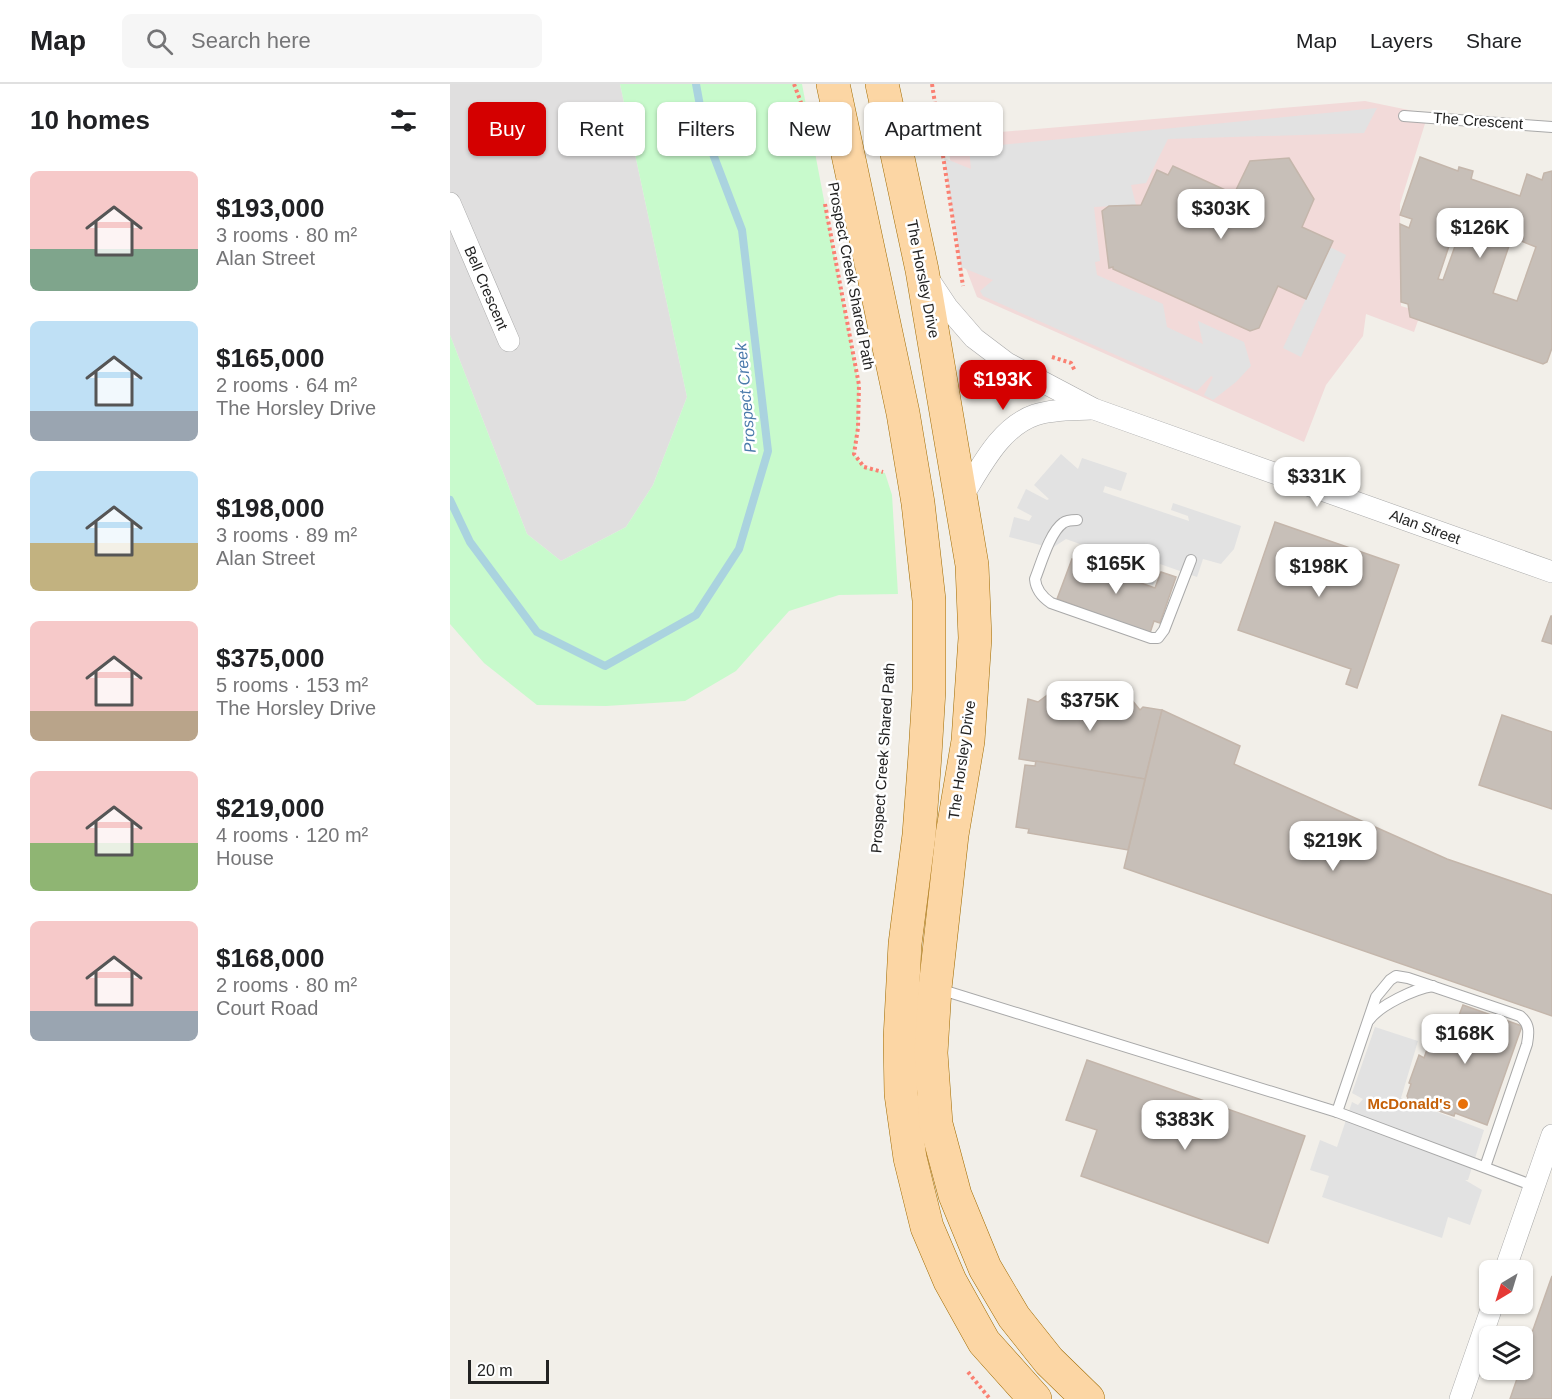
<!DOCTYPE html>
<html lang="en">
<head>
<meta charset="utf-8">
<style>
	body { margin:0; font-family:Arial,sans-serif; background:#f6f6f6; color:#202124; height:100vh; display:flex; flex-direction:column; font-size:22px; white-space:nowrap }
	* { box-sizing:border-box; margin:0 }
	p { font-size:20px; color:#757577 }
	.icon { flex:none; width:33px; height:33px; fill:none; stroke:currentColor; stroke-width:2; stroke-linecap:round; stroke-linejoin:round }
	.map { position:relative; flex:1; overflow:hidden }
	.panel { display:flex; flex-direction:column; background:#fff; width:450px }
	.panel>* { flex:none }
	.banner { position:absolute; left:18px; top:18px; width:570px; height:54px; display:flex; gap:12px }
	.needle { width:39px; rotate:218deg }
	.buttons { position:absolute; left:1029px; top:1176px; display:grid; gap:12px }
	.buttons a { display:grid; place-items:center; width:54px; height:54px; border-radius:9px; background:#fff; box-shadow:0 2px 4px #0004; font-size:30px }
	.scale { position:absolute; left:18px; bottom:15px; width:81px; box-sizing:border-box; padding-left:6px; border:3px solid #222; border-top:0; font-size:16px; line-height:21px; white-space:nowrap; color:#222; -webkit-text-stroke:4px #fff; paint-order:stroke }
	.price { position:absolute; translate:-50% -51px; padding:0 14px; border-radius:12px; background:#fff; color:#222; font-size:20px; line-height:39px; filter:drop-shadow(0 2px 3px #0008) }
	.price::after { content:''; position:absolute; left:50%; top:36px; width:18px; height:14px; margin-left:-9px; background:inherit; clip-path:polygon(0 0,100% 0,50% 100%) }
	.price.selected { background:#d40000; color:#fff }
	ul { padding:0; list-style:none }
	li { display:flex; align-items:center; gap:18px; height:150px; padding:0 30px }
	li span { display:grid; place-items:center; flex:none; width:168px; height:120px; border-radius:9px; color:#555 }
	li>.icon { margin-inline-start:auto }
	span .icon { width:72px; height:72px; fill:#fffc; stroke-width:1 }
	li b { font-size:26px }
	h2 { display:flex; justify-content:space-between; align-items:center; height:72px; padding:0 30px; font-size:26px }
	.pill { padding:0 21px; border-radius:9px; background:#fff; box-shadow:0 2px 4px #0004; font-size:21px; line-height:54px }
	.pill.selected { background:#d40000; color:#fff }
	header { display:flex; align-items:center; gap:36px; box-sizing:border-box; height:84px; padding:0 30px; background:#fff; border-bottom:2px solid #e0e0e0 }
	header strong { font-size:28px }
	nav { display:flex; gap:33px; margin-inline-start:auto; font-size:21px }
	.search { width:420px; height:54px; background:#f6f6f6; display:flex; align-items:center; gap:15px; box-sizing:border-box; padding:0 21px; border-radius:9px; color:#757577; font-size:22px }
	main { display:flex; flex:1; min-height:0 }
	.map>svg:first-child { display:block }
	.residential { fill:#e0dfdf }
	.commercial { fill:#f2dad9 }
	.park { fill:#c8facc }
	.parking { fill:#e2e2e2 }
	.lines { fill:none; stroke-linecap:round; stroke-linejoin:round }
	.stream { stroke:#aad3df; stroke-width:8 }
	.building { fill:#c7bfb8; stroke:#c4b6ab; stroke-width:1.5; fill-rule:evenodd }
	.lane-casing { stroke:#a9a9a9; stroke-width:12 }
	.street-casing { stroke:#a9a9a9; stroke-width:22 }
	.primary-casing { stroke:#a06b00; stroke-width:34 }
	.path { stroke:#fa8072; stroke-width:4; stroke-dasharray:3 3; stroke-linecap:butt }
	.lane { stroke:#fff; stroke-width:10 }
	.street { stroke:#fff; stroke-width:21 }
	.primary { stroke:#fcd6a4; stroke-width:33 }
	.food-dot { fill:#e8710a; stroke:#fff; stroke-width:2 }
	.labels { text-anchor:middle; stroke-width:5; stroke-linejoin:round; paint-order:stroke }
	.street-label { font-size:15px; fill:#222; stroke:#fff }
	.food-label { font-size:15px; font-weight:bold; fill:#c56008; stroke:#fff; text-anchor:end }
	.water-label { font-size:16px; font-style:italic; fill:#4a7aab; stroke:#fff }
</style>
</head>
<body>
<header>
<strong>Map</strong>
<div class="search"><svg class="icon" aria-label="search" viewBox="0 0 24 24"><circle cx="10" cy="10" r="6"/><path d="M15 15l6 6"/></svg>Search here</div>
<nav><a>Map</a><a>Layers</a><a>Share</a></nav>
</header>
<main>
<section class="panel">
<h2>10 homes<svg class="icon" aria-label="filters" viewBox="0 0 24 24"><path d="M4 7h16M4 17h16"/><circle cx="9" cy="7" r="2"/><circle cx="15" cy="17" r="2"/></svg></h2>
<ul>
<li><span style="background:linear-gradient(#f6c9c9 65%,#7fa58c 0)"><svg class="icon" aria-label="home" viewBox="0 0 24 24"><path d="M3 11l9-7 9 7M6 9v11h12V9"/></svg></span><div><b>$193,000</b><p>3 rooms · 80 m²</p><p>Alan Street</p></div></li>
<li><span style="background:linear-gradient(#bfe0f5 75%,#9aa5b1 0)"><svg class="icon" aria-label="home" viewBox="0 0 24 24"><path d="M3 11l9-7 9 7M6 9v11h12V9"/></svg></span><div><b>$165,000</b><p>2 rooms · 64 m²</p><p>The Horsley Drive</p></div></li>
<li><span style="background:linear-gradient(#bfe0f5 60%,#c2b280 0)"><svg class="icon" aria-label="home" viewBox="0 0 24 24"><path d="M3 11l9-7 9 7M6 9v11h12V9"/></svg></span><div><b>$198,000</b><p>3 rooms · 89 m²</p><p>Alan Street</p></div></li>
<li><span style="background:linear-gradient(#f6c9c9 75%,#b9a48a 0)"><svg class="icon" aria-label="home" viewBox="0 0 24 24"><path d="M3 11l9-7 9 7M6 9v11h12V9"/></svg></span><div><b>$375,000</b><p>5 rooms · 153 m²</p><p>The Horsley Drive</p></div></li>
<li><span style="background:linear-gradient(#f6c9c9 60%,#8fb573 0)"><svg class="icon" aria-label="home" viewBox="0 0 24 24"><path d="M3 11l9-7 9 7M6 9v11h12V9"/></svg></span><div><b>$219,000</b><p>4 rooms · 120 m²</p><p>House</p></div></li>
<li><span style="background:linear-gradient(#f6c9c9 75%,#9aa5b1 0)"><svg class="icon" aria-label="home" viewBox="0 0 24 24"><path d="M3 11l9-7 9 7M6 9v11h12V9"/></svg></span><div><b>$168,000</b><p>2 rooms · 80 m²</p><p>Court Road</p></div></li>
</ul>
</section>
<div class="map">
<svg width="1102" height="1315" viewBox="0 0 1102 1315">
	<rect width="100%" height="100%" fill="#f2efe9"/>
	<!-- residential -->
	<polygon class="residential" points="0,0 170,0 237,313 203,401 176,443 111,477 77,450 0,251"/>
	<!-- commercial -->
	<polygon class="commercial" points="915,17 978,30 950,120 951,222 971,228 964,248 916,230 913,252 876,301 854,358 527,213 515,182 495,39 527,50"/>
	<!-- park -->
	<polygon class="park" points="170,0 352,0 409,301 408,344 404,370 414,383 435,389 442,411 448,510 389,511 339,527 286,587 235,617 156,622 87,621 34,579 0,540 0,251 77,450 111,477 176,443 203,401 237,313"/>
	<!-- parking -->
	<g class="parking">
		<polygon points="927,24 914,49 718,55 696,99 681,101 686,121 644,123 650,177 645,178 647,191 713,220 717,243 753,260 748,237 794,258 801,282 786,298 763,316 754,311 763,293 761,292 747,307 533,212 530,207 543,196 511,183 494,74 521,85 519,64"/>
		<polygon points="880,163 896,171 851,273 833,264"/>
		<polygon points="611,370 628,385 632,374 677,389 671,407 655,402 653,408 739,437 738,432 721,426 723,419 791,442 784,465 771,480 753,475 747,493 710,480 703,501 654,484 659,467 642,461 638,463 616,455 602,464 559,453 564,433 579,437 582,432 567,424 576,405 597,416 599,415 584,401"/>
		<polygon points="925,943 968,957 951,1014 1034,1046 1018,1096 1015,1096 1032,1106 1020,1141 998,1133 992,1154 872,1113 879,1092 860,1086 870,1056 887,1063 902,1018 908,1021 913,1015 902,1009"/>
	</g>
	<g class="lines">
		<!-- stream -->
		<polyline class="stream" points="0,416 20,458 87,548 155,582 246,531 289,465 318,367 292,146 255,49 246,0"/>
	</g>
	<!-- building -->
	<g class="building">
		<path d="M970 73 1008 87 1009 83 1023 87 1021 95 1070 112 1077 90 1092 96 1094 89 1102 87V264L1097 278 1093 280 960 233 958 220 951 218 950 140 959 144 962 135 950 131ZM1009 132 1015 134 993 196 988 195ZM1063 150 1073 154 1071 157 1086 163 1067 217 1043 209Z"/>
		<polygon points="839,74 864,115 852,143 883,157 856,215 828,202 809,244 800,247 663,185 663,183 659,184 652,127 659,122 691,121 707,86 718,91 723,82 784,110 800,77"/>
		<polygon points="825,438 949,481 907,604 896,600 901,585 788,546"/>
		<polygon points="622,475 705,504 711,488 726,493 710,539 704,537 700,549 607,515"/>
		<polygon points="1101,532 1102,532 1102,560 1092,557"/>
		<polygon points="612,600 677,610 690,626 693,623 712,626 695,695 569,675 578,615 588,618"/>
		<polygon points="712,626 790,662 784,680 997,775 1102,811 1102,932 674,784"/>
		<polygon points="1052,631 1102,648 1102,725 1029,701"/>
		<polygon points="586,677 695,695 678,766 578,749 579,745 566,743 575,681 585,682"/>
		<polygon points="1013,921 1072,942 1037,1041 1005,1029 1004,1032 959,1017 957,1012 961,1000 959,999 969,971 974,974 987,937 1004,944"/>
		<polygon points="637,976 855,1052 818,1159 631,1092 647,1046 616,1036"/>
		<polygon points="1102,1192 1102,1315 1060,1315 1070,1286 1072,1286 1072,1277"/>
	</g>
	<g class="lines">
		<!-- lane casing -->
		<g class="lane-casing">
			<g id="lane">
				<polyline points="954,32 1102,43"/>
				<path d="M627 436C622 436 617 436 613 439 600 448 591 480 585 495 586 506 592 513 601 519L701 554H708L714 546 741 476"/>
				<polyline points="489,905 887,1028 1084,1102"/>
				<path d="M919 936C930 921 964 905 983 902"/>
				<path d="M887 1028 926 913 940 896 946 892 958 894 1070 932C1080 940 1079 949 1077 960L1035 1083"/>
			</g>
		</g>
		<!-- street casing -->
		<g class="street-casing">
			<g id="street">
				<polyline points="0,119 59,257"/>
				<polyline points="480,197 498,224 524,254 557,279 644,325 1102,488"/>
				<path d="M512 413C531 383 550 343 585 331 603 325 623 326 641 325"/>
				<polyline points="1055,1186 1102,1051"/>
				<polyline points="1010,1315 1043,1220"/>
			</g>
		</g>
		<!-- primary casing -->
		<g class="primary-casing">
			<g id="primary">
				<polyline points="383,0 453,329 468,419 479,516 479,606 475,671 469,751 455,860 450,955 451,1010 460,1074 477,1143 500,1197 534,1258 585,1315"/>
				<polyline points="432,0 472,186 522,481 525,554 518,657 502,751 485,904 481,969 486,1040 505,1111 535,1184 564,1233 599,1277 638,1315"/>
			</g>
		</g>
		<!-- path -->
		<g class="path">
			<polyline points="344,0 358,37"/>
			<polyline points="482,0 513,202"/>
			<polyline points="375,120 409,301 408,344 404,370 414,383 433,388"/>
			<polyline points="602,273 621,279 625,287"/>
			<polyline points="518,1288 540,1315"/>
		</g>
		<!-- lane -->
		<use href="#lane" class="lane"/>
		<!-- street -->
		<use href="#street" class="street"/>
		<!-- primary -->
		<use href="#primary" class="primary"/>
	</g>
	<!-- markers -->
	<circle class="food-dot" cx="1013" cy="1020" r="6"/>
	<g class="labels">
		<!-- street labels -->
		<g class="street-label">
			<text transform="translate(1028 37) rotate(4)" y="5">The Crescent</text>
			<text transform="translate(401 192) rotate(79)" y="5">Prospect Creek Shared Path</text>
			<text transform="translate(473 195) rotate(79)" y="5">The Horsley Drive</text>
			<text transform="translate(36 204) rotate(67)" y="5">Bell Crescent</text>
			<text transform="translate(975 443) rotate(20)" y="5">Alan Street</text>
			<text transform="translate(433 674) rotate(-86)" y="5">Prospect Creek Shared Path</text>
			<text transform="translate(512 676) rotate(-82)" y="5">The Horsley Drive</text>
		</g>
		<!-- food labels -->
		<g class="food-label">
			<text x="1001" y="1025">McDonald's</text>
		</g>
		<!-- water labels -->
		<g class="water-label">
			<text transform="translate(295 314) rotate(-95)" y="6">Prospect Creek</text>
		</g>
	</g>
</svg>
<div class="buttons">
<a><svg class="needle" viewBox="-14 -14 28 28"><path d="M0-13l5 13h-10z" fill="#e53935"/><path d="M0 13l5-13h-10z" fill="#757577"/></svg></a>
<a><svg class="icon" aria-label="layers" viewBox="0 0 24 24"><path d="M12 4l9 5-9 5-9-5zM3 14l9 5 9-5"/></svg></a>
</div>
<div class="scale">20 m</div>
<b class="price" style="left:771px;top:156px">$303K</b>
<b class="price" style="left:1030px;top:175px">$126K</b>
<b class="price selected" style="left:553px;top:327px">$193K</b>
<b class="price" style="left:867px;top:424px">$331K</b>
<b class="price" style="left:666px;top:511px">$165K</b>
<b class="price" style="left:869px;top:514px">$198K</b>
<b class="price" style="left:640px;top:648px">$375K</b>
<b class="price" style="left:883px;top:788px">$219K</b>
<b class="price" style="left:1015px;top:981px">$168K</b>
<b class="price" style="left:735px;top:1067px">$383K</b>
<div class="banner">
<a class="pill selected">Buy</a>
<a class="pill">Rent</a>
<a class="pill">Filters</a>
<a class="pill">New</a>
<a class="pill">Apartment</a>
</div>
</div>
</main>
</body>
</html>
